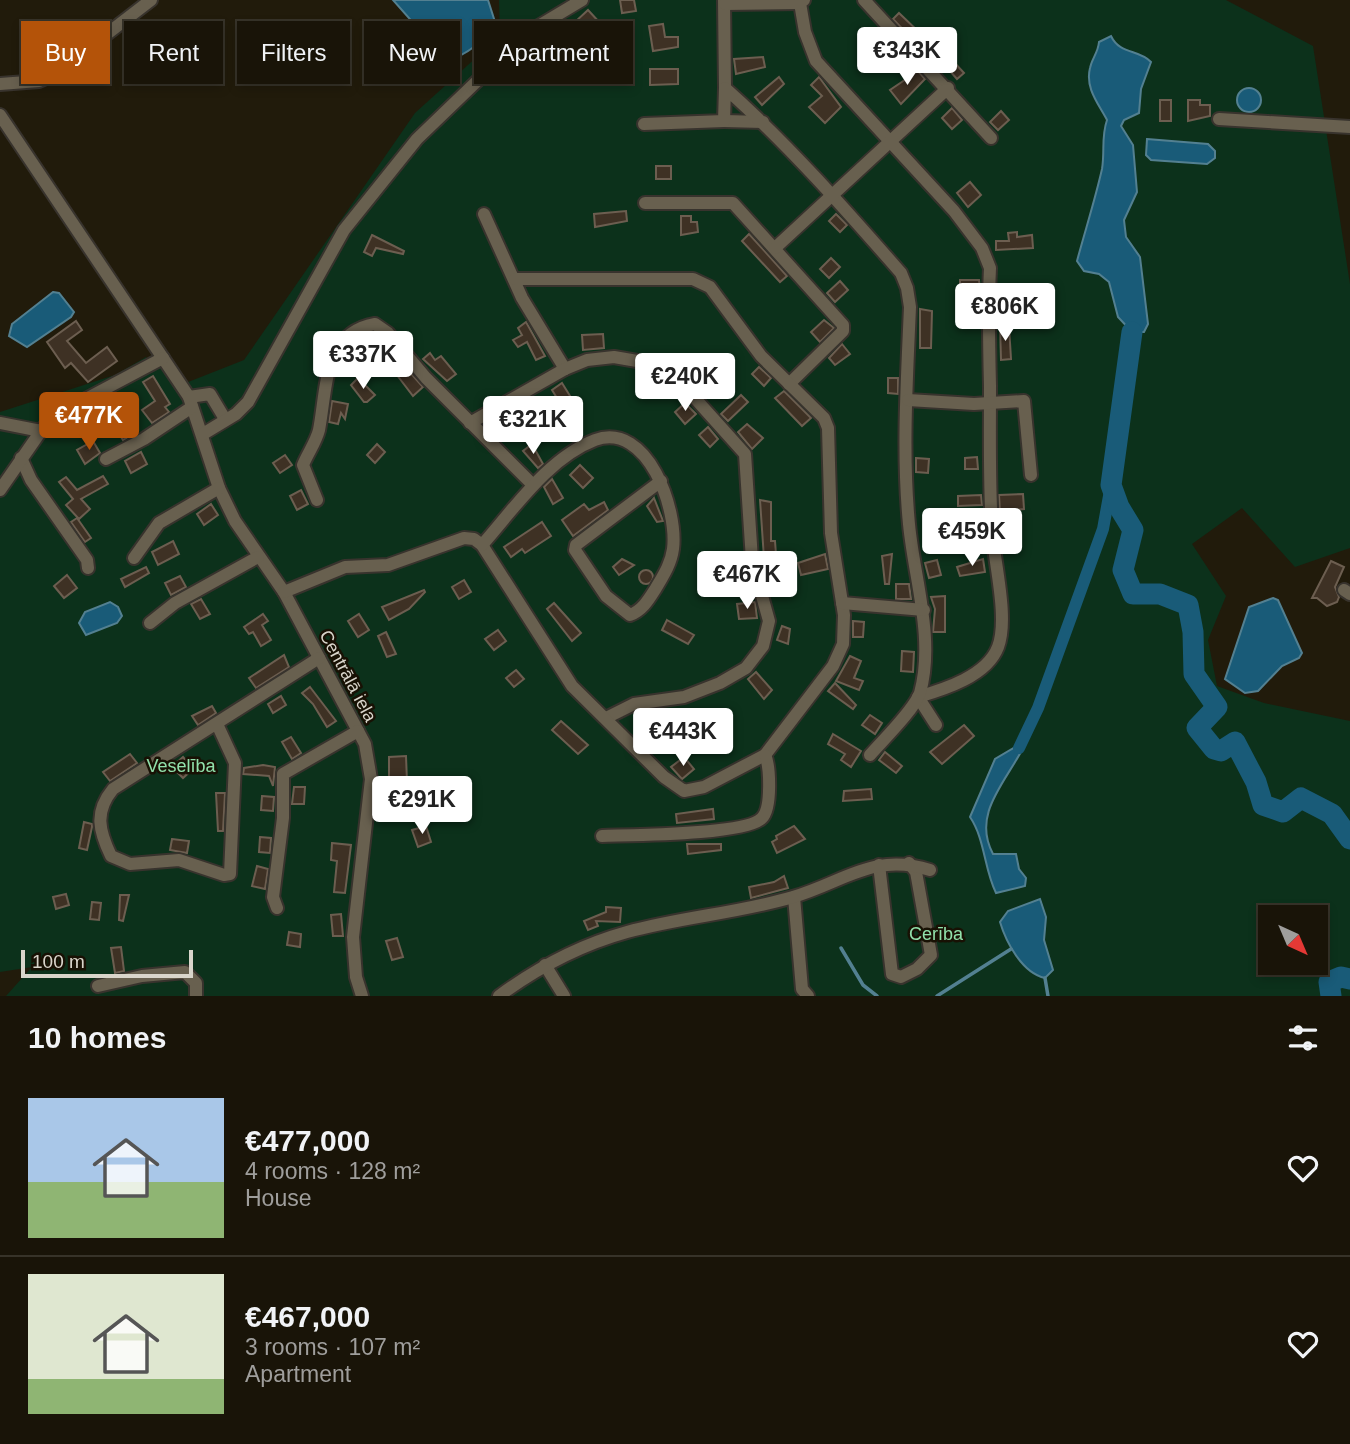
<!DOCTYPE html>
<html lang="en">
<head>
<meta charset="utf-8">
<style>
	body { margin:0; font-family:Arial,sans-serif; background:#221d12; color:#f1f3f6; height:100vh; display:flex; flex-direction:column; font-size:26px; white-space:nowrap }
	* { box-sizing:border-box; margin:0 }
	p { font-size:23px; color:#9f9e9c }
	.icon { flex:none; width:38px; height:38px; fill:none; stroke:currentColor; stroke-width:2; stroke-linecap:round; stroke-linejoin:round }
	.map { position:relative; height:996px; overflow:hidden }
	.details { display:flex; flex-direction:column; background:#191408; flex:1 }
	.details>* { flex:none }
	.hud { position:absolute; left:21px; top:21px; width:700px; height:63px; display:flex; gap:14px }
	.needle { width:46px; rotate:136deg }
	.buttons { position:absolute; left:1258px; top:905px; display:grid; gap:14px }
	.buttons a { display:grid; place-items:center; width:70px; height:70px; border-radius:0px; background:#191408; box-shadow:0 4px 10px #0003,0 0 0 2px #373329; font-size:35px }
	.scale { position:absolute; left:21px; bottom:18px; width:172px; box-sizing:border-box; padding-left:7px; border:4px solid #d9d5cb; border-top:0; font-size:19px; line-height:24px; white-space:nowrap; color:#d9d5cb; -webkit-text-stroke:5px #181104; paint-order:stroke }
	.price { position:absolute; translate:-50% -60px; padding:0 16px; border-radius:7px; background:#fff; color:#222; font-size:23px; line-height:46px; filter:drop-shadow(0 2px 4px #0008) }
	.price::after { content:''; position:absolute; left:50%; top:42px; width:21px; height:16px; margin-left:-10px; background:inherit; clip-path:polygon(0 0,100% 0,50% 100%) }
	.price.active { background:#b45309; color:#fff }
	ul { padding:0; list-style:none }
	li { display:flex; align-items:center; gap:21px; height:175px; padding:0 28px }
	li+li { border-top:2px solid #373329 }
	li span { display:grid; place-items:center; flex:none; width:196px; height:140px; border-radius:0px; color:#555 }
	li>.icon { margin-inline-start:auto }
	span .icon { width:84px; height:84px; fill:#fffc; stroke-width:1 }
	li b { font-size:30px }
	h2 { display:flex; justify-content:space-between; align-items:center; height:84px; padding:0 28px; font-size:30px }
	.pill { padding:0 24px; border-radius:0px; background:#191408; box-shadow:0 4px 10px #0003,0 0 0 2px #373329; font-size:24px; line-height:63px }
	.pill.active { background:#b45309; color:#fff }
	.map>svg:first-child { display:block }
	.green { fill:#0c311b; fill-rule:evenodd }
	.water { fill:#195b78; stroke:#538091; stroke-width:2 }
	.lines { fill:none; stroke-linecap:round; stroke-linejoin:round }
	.stream { stroke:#538091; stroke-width:3.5 }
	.canal { stroke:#195b78; stroke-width:12 }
	.river { stroke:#195b78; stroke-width:21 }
	.building { fill:#3e3124; stroke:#6c5e50; stroke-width:2 }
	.minor-casing { stroke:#38332d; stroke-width:16 }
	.minor { stroke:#68604f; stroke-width:12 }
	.labels { text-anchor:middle; stroke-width:5; stroke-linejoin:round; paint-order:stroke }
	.street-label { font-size:18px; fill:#d9d5cb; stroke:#181104 }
	.park-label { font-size:18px; fill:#91e1ab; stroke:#181104 }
</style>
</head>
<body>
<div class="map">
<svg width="1350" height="996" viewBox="0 0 1350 996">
	<rect width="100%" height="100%" fill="#211b0b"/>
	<!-- green -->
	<path class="green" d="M499 0H1226L1313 46 1350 284V548L1295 567 1242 508 1192 544 1226 596 1208 640 1217 686 1264 703 1350 721V996H6L32 967 0 972V412L115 375 146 357 150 363 163 358 178 386 244 360 415 113 500 36ZM1270 917H1316V962H1270Z"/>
	<!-- water -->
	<g class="water">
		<path d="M393 0H488L496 25C482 42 468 54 447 61Z"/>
		<path d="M1111 36C1120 55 1139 49 1151 62L1141 89 1139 113 1124 120 1121 126 1133 145 1137 192 1124 220 1126 237 1140 257 1148 324 1144 332H1132L1118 317 1109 282 1099 274 1084 271 1077 261C1085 231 1095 200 1102 169 1105 151 1101 137 1107 120 1098 103 1085 88 1090 68 1092 58 1098 53 1099 42Z"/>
		<circle cx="1249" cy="100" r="12"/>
		<polygon points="1147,139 1208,144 1215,151 1215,158 1207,164 1151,160 1146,155"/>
		<polygon points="53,292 59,293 74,312 71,317 27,347 9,336 12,324"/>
		<polygon points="1273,598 1278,600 1302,653 1299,658 1282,666 1258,691 1245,693 1225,679 1249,607"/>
		<polygon points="110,602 118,607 122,616 117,623 86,635 79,623 85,612"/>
		<path d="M1017 746 1022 750C1004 784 972 815 993 854H1016L1019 869 1026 878 1025 886 996 893C984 869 985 839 970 817L995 759Z"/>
		<path d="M1040 899 1046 917 1044 940 1053 970 1045 978C1022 973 1006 942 1000 922L1008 911Z"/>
	</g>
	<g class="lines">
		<!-- stream -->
		<g class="stream">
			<polyline points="841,948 863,985 877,996"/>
			<polyline points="1045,978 1048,996"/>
			<polyline points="937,996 1011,949"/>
		</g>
		<!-- canal -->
		<polyline class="canal" points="1019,748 1038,708 1103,529 1111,485"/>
		<!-- river -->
		<g class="river">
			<polyline points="1132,332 1111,485 1119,507 1133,530 1123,570 1133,594 1160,594 1188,605 1193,632 1194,674 1217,707 1197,728 1214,749 1221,751 1235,742 1256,782 1263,805 1283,812 1301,798 1332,814 1350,839"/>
			<polyline points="1331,996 1329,982 1341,977 1350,979"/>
		</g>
	</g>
	<!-- building -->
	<g class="building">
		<polygon points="620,0 634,0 636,11 622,13"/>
		<polygon points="588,10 600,23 586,35 575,22"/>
		<polygon points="899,13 922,35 915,42 893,19"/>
		<polygon points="663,24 665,37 678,37 678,47 653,51 649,26"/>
		<polygon points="940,47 964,73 957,79 942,62 940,64 931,56"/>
		<polygon points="527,52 536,64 524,80 512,64"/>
		<polygon points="763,57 765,67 736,74 734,59"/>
		<polygon points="650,69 678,69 678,84 650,85"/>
		<polygon points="918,71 925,79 901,104 890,90"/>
		<polygon points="779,77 784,84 762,105 755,97"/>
		<polygon points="819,77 841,107 825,123 809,107 822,96 811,85"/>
		<rect x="1160" y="100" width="11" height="21"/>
		<polygon points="1188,100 1200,100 1200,105 1210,105 1210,116 1188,121"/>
		<polygon points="952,108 962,120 952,129 942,118"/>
		<polygon points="1001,111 1009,120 998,130 990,122"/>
		<rect x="656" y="166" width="15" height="13"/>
		<polygon points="970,182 981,195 968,207 957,193"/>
		<polygon points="626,211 627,221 595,227 594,214"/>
		<polygon points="836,214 847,225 840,232 829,221"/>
		<polygon points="681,216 691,216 691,222 697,222 698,232 681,235"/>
		<polygon points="1017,232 1017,237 1032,235 1033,248 996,250 996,241 1009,241 1008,233"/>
		<polygon points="749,234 787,276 780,282 742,241"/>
		<polygon points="372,235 404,251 403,254 376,248 372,256 364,252"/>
		<polygon points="831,258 840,267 829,278 820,269"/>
		<polygon points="960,280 979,280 980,290 960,291"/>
		<polygon points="840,281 848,290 835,302 827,293"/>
		<polygon points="920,309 932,311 931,348 920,348"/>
		<polygon points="824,320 834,328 820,342 811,332"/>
		<polygon points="76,321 82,330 67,341 86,363 107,347 117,361 88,382 71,363 65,368 47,342"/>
		<polygon points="526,322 545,356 536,360 527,342 518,347 513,340 522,335 518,328"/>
		<polygon points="1000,325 1009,326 1011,359 1001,360"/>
		<polygon points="374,334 385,343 372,355 361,344"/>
		<polygon points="603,334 604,348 583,350 582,335"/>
		<polygon points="842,344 850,354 835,365 829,358"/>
		<polygon points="430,353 435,360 441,356 456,374 447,381 423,359"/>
		<polygon points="398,359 423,387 413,396 390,366"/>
		<polygon points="759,367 771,378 764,386 752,374"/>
		<polygon points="644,371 660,379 654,387 640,377"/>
		<polygon points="153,376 170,404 165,407 169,412 152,423 142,410 155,401 143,382"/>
		<polygon points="358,378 375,395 367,402 364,402 351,385"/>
		<polygon points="888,378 898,378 898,394 888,393"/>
		<polygon points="562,383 575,404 565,411 552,390"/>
		<polygon points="784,391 811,418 802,426 775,398"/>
		<polygon points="741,395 748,402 728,421 721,414"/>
		<polygon points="531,400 537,408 526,417 519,409"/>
		<polygon points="332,401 348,404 345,419 341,413 338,424 329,422"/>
		<polygon points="685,403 696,414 685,424 675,412"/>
		<polygon points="118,409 136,432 123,440 108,415"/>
		<polygon points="747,424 763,438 752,449 738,432"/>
		<polygon points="708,427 718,439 710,447 699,435"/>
		<polygon points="93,441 100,453 85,464 77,450"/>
		<polygon points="377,444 385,452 375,463 367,455"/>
		<polygon points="532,444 543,464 538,468 523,451"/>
		<polygon points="141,452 147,464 131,473 125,461"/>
		<polygon points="285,455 292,465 280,473 273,463"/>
		<polygon points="977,457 978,469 965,469 965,458"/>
		<polygon points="916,458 929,459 928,473 916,472"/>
		<polygon points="580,465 593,478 583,488 570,475"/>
		<polygon points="103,476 108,484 81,499 90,509 79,519 66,505 73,499 59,482 66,477 77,490"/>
		<polygon points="552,479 563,498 553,504 544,487"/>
		<polygon points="301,490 308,504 297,510 290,496"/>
		<polygon points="1023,494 1024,509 1014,510 1013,528 1001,528 999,495"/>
		<polygon points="981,495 982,505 958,506 958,496"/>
		<polygon points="654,498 663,521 657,522 647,506"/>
		<polygon points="760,500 771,502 771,541 775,541 778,582 767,583 765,573"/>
		<polygon points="604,502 608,510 573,536 562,520 584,504 589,510"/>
		<polygon points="211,504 218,515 204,525 197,514"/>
		<polygon points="77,518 91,538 85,542 71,522"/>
		<polygon points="542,522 551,536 525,553 522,549 511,557 504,547"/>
		<polygon points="173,541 179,554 158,565 152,552"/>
		<polygon points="825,554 828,569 801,575 798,563"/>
		<polygon points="892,554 889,584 885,584 882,556"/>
		<polygon points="622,559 634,565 619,575 613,567"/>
		<polygon points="983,559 985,572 960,576 957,567"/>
		<polygon points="937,560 941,575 929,578 925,563"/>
		<polygon points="1331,561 1344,567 1335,587 1339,597 1337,602 1327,606 1317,598 1312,598"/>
		<polygon points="146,567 149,573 125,587 121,579"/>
		<circle cx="646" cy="577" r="7"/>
		<polygon points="67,575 77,588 64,598 54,586"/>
		<polygon points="180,576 186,587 171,595 165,583"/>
		<polygon points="464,580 471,592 459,599 452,587"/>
		<polygon points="896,584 909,584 911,599 896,599"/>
		<polygon points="424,590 425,592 409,609 389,620 382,607"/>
		<polygon points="945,596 945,632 933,632 935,609 931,597"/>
		<polygon points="201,599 210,614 200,619 191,604"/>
		<polygon points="755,602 757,618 739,619 737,604"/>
		<polygon points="554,603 581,633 572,641 547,609"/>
		<polygon points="263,614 268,621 262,625 271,640 261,646 253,632 249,634 244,627"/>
		<polygon points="359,614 369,630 358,637 348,621"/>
		<polygon points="667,620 694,635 688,644 662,630"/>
		<polygon points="853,621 864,622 863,637 853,637"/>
		<polygon points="782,626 790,629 788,644 777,640"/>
		<polygon points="498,630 506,641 494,650 485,639"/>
		<polygon points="386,632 396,654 387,657 378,636"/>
		<polygon points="902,651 914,652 913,672 901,671"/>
		<polygon points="284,655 289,667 256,688 249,678"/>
		<polygon points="850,656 861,661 854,678 863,681 859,690 836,681"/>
		<polygon points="516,670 524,679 514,687 506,678"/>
		<polygon points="756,672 772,690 764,699 748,679"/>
		<polygon points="835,683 856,705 853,709 828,691"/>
		<polygon points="310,687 336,721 327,727 313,704 302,693"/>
		<polygon points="281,696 286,705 273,713 268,704"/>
		<polygon points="212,706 216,713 198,725 192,716"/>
		<polygon points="870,715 882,723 875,734 862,725"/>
		<polygon points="561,721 588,745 578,754 552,730"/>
		<polygon points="964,725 974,736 942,764 930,752"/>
		<polygon points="833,734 861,751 851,767 841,760 845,754 828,744"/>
		<polygon points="291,737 301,753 292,759 282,742"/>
		<polygon points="885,752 902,766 896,773 879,760"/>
		<polygon points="130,754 137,763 110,781 103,772"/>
		<polygon points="406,756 407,782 389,782 389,757"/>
		<polygon points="183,757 193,769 183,778 172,767"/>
		<polygon points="684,757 694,769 682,779 671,767"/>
		<polygon points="263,765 275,767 273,786 269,776 243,774 244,768"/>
		<polygon points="294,787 305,787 304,804 292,804"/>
		<polygon points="871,789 872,799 843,801 844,791"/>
		<polygon points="216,793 225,793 223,831 218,831"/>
		<polygon points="262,796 274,797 273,811 261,810"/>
		<polygon points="713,809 714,819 677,823 676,814"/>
		<polygon points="84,822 92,824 92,827 87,850 79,848"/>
		<polygon points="426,826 431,842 418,847 412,830"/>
		<polygon points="794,826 805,839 777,853 772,842 777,839 776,836"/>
		<polygon points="260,837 271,838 270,853 259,852"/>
		<polygon points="172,839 189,841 187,853 170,850"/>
		<polygon points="332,843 351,845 345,893 334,892 337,861 331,860"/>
		<polygon points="687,844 721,844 721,850 688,854"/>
		<polygon points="257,866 268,869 265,889 252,886"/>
		<polygon points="784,876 788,888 751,898 749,887 774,882"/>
		<polygon points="66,894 69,905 56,909 53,897"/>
		<polygon points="120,895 129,895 123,921 119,920"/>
		<polygon points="92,902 101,903 99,920 90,919"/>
		<polygon points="606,907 621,908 620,922 596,921 598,926 588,930 584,921 606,912"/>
		<polygon points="341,914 343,936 333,936 331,915"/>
		<polygon points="289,932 301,934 300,947 287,945"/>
		<polygon points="397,938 403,957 392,960 386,941"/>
		<polygon points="121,947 124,971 115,973 111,948"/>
	</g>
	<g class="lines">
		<!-- minor casing -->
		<g class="minor-casing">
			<g id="minor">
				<polyline points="724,0 725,88"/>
				<path d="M804 0 800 3 805 32 816 61 954 211 982 248 990 268C988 307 989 347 990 386 990 434 989 482 992 530 994 562 1009 618 998 647 987 676 945 689 918 697L936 725"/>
				<polyline points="864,0 991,138"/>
				<polyline points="725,4 800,3 800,0"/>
				<polyline points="0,84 39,81 55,74 151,0"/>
				<polyline points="0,115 189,397 219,488 235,521 284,592 365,744 371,779 353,937 356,977 362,996"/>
				<polyline points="1219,119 1350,127"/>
				<polyline points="724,121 763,122"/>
				<path d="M644 124 724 121 725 88C789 145 845 209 901 273L907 288 910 307C907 378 902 453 909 524 914 578 935 639 920 693 914 710 883 740 870 755"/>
				<polyline points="645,203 733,203 843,325 843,331 789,384"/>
				<polyline points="484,214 522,298 565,369"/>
				<polyline points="775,248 948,88"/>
				<polyline points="189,397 210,394 225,419"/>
				<polyline points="908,400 974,404 1024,401 1031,475"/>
				<polyline points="0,423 41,431 52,417 163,358"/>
				<polyline points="470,423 565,369 587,360 614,357 666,366 745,454 752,560 769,621 763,646 746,668 720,683 684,697 634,704 606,718"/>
				<polyline points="203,434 236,414 248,402 344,230 417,139 527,33 582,0"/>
				<polyline points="21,458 31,480 87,560 88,568"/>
				<polyline points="106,459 144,439 192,407"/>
				<polyline points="0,490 41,431"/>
				<path d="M317 500 303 465C308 453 316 442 319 430 327 389 323 333 375 324L388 333 426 378 532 484"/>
				<polyline points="482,545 572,686 664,777 684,791 704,787 765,755 833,666 843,644 844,615 831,533 828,428 824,418 761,356 710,287 693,279 515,279"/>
				<polyline points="134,558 159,523 219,488"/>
				<polyline points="1344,590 1350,594"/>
				<path d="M284 592 345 567 388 565 464 538 474 539 482 545C514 509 548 458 595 440 648 421 678 510 673 549 671 564 663 576 656 588 649 599 643 610 630 615L606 596 575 550 576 545 661 481"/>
				<polyline points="842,603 924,610"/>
				<polyline points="150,623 175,603 258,557"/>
				<path d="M217 724 235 763 230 874 224 875 179 860 130 864 111 856C99 831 94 812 113 789L319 658"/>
				<path d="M602 836C629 835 747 835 762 818 772 808 770 766 765 755"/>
				<polyline points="879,865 892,974 901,977 917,969 931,955 916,872 909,863"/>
				<polyline points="794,897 802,989 808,996"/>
				<polyline points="277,908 273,897 283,818 283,774 358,731"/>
				<polyline points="545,965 564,996"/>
				<polyline points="98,986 142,976 185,972 196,983 196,996"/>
				<path d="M499 996C537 968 580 945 627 932 681 917 739 913 793 897 844 882 874 852 930 870"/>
			</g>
		</g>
		<!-- minor -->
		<use href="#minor" class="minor"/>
	</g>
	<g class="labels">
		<!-- street labels -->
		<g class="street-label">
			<text transform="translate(348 676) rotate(62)" y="6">Centrālā iela</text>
		</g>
		<!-- park labels -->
		<g class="park-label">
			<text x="181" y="772">Veselība</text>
			<text x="936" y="940">Cerība</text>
		</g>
	</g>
</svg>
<div class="buttons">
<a><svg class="needle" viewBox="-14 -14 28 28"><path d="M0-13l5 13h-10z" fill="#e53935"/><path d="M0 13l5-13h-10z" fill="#9f9e9c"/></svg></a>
</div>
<div class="scale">100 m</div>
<b class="price" style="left:907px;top:87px">€343K</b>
<b class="price" style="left:1005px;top:343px">€806K</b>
<b class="price" style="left:363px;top:391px">€337K</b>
<b class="price" style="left:685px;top:413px">€240K</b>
<b class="price active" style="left:89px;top:452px">€477K</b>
<b class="price" style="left:533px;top:456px">€321K</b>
<b class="price" style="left:972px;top:568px">€459K</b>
<b class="price" style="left:747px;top:611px">€467K</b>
<b class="price" style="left:683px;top:768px">€443K</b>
<b class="price" style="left:422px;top:836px">€291K</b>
<div class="hud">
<a class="pill active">Buy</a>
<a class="pill">Rent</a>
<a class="pill">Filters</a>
<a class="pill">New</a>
<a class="pill">Apartment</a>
</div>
</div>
<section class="details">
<h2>10 homes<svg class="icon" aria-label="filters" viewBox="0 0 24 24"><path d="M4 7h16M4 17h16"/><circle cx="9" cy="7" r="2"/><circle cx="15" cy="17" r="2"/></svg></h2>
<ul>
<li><span style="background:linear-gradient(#a9c7e8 60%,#8fb573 0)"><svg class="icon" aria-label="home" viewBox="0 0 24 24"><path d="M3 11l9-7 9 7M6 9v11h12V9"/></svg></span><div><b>€477,000</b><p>4 rooms · 128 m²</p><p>House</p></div><svg class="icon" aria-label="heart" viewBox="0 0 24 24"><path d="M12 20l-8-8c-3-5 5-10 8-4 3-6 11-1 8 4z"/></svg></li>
<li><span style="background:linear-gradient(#dfe7d0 75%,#8fb573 0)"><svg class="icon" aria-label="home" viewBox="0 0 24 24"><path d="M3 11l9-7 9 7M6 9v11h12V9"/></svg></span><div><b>€467,000</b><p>3 rooms · 107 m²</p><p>Apartment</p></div><svg class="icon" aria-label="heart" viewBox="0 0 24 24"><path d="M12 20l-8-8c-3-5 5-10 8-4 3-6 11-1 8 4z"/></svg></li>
</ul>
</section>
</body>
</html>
